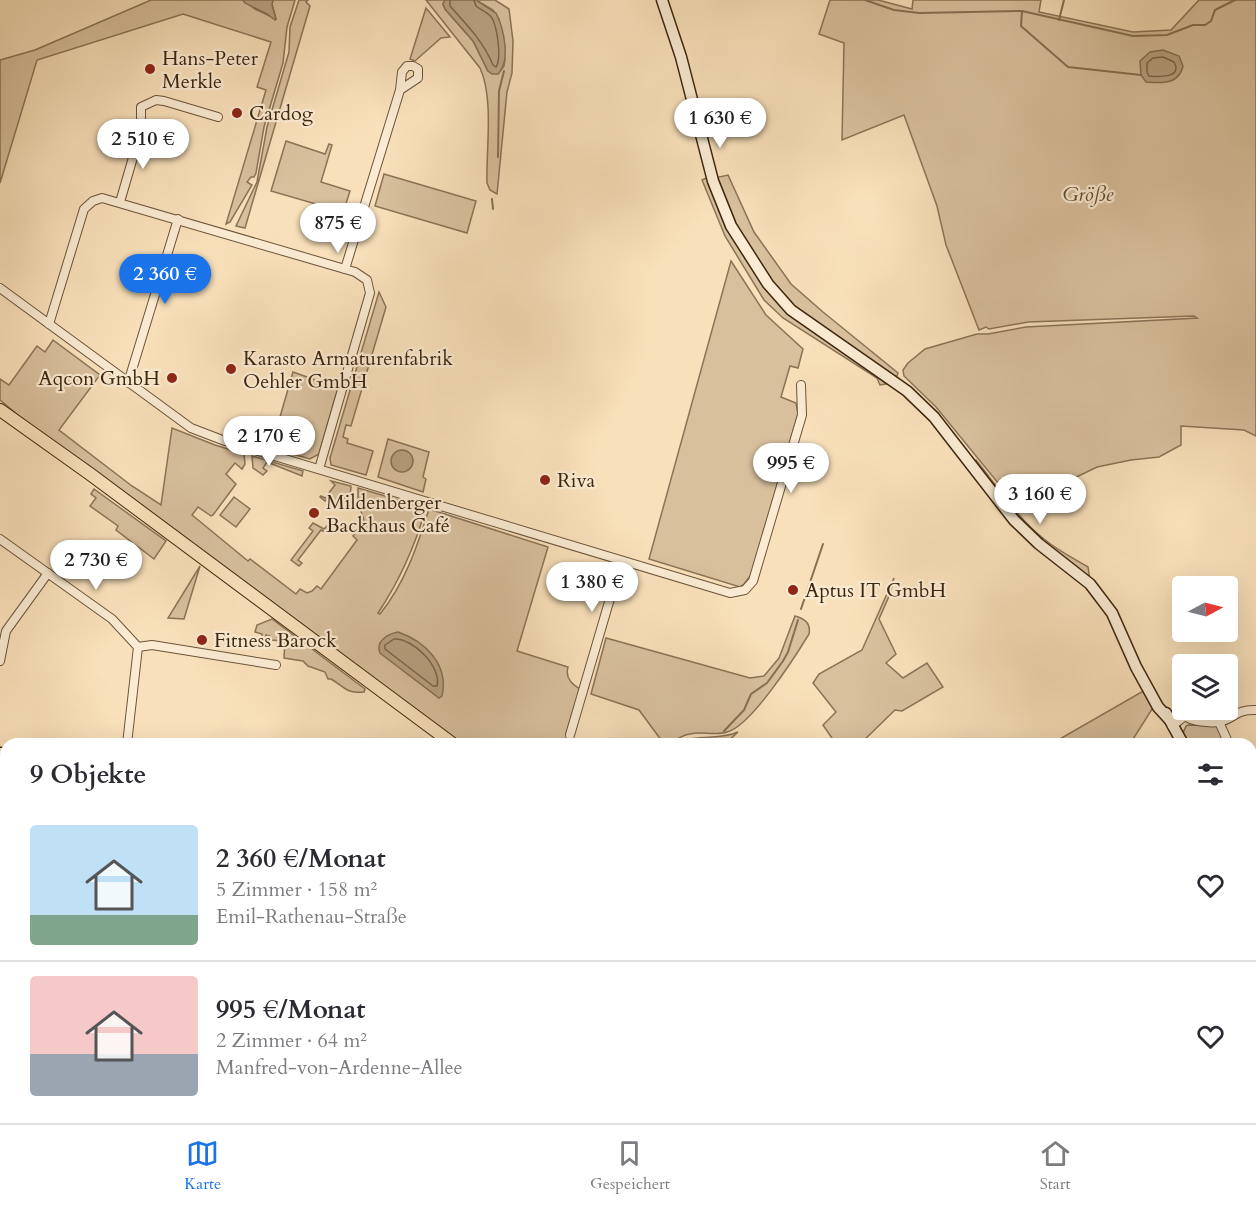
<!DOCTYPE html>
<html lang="de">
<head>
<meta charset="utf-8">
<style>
	body { margin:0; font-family:Cardo,serif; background:#f7f7f7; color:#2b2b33; height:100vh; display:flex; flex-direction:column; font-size:22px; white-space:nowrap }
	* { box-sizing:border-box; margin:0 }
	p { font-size:20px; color:#7c7c81 }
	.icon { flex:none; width:33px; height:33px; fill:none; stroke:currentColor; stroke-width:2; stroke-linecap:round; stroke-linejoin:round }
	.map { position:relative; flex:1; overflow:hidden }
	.details { position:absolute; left:0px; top:738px; width:1257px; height:386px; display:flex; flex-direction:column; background:#fff; border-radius:18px 18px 0 0; box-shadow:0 6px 24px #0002 }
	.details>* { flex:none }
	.needle { width:39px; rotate:83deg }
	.controls { position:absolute; left:1172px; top:576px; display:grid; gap:12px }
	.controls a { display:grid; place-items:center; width:66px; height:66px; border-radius:6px; background:#fff; box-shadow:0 6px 24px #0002; font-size:30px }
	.price { position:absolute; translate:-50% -51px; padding:0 14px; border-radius:21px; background:#fff; color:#222; font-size:20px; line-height:39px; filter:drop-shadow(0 2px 3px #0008) }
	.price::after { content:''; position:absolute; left:50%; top:36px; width:18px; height:14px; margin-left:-9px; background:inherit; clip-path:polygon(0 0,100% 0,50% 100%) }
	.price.active { background:#1a73e8; color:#fff }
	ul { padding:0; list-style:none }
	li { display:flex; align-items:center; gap:18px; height:150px; padding:0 30px }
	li+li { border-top:2px solid #e1e1e2 }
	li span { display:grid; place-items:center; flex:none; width:168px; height:120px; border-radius:6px; color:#555 }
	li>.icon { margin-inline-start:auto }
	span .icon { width:72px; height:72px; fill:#fffc; stroke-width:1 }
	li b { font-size:26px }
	h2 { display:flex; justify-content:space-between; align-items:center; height:72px; padding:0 30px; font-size:26px }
	.menu { display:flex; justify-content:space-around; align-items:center; height:84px; border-top:2px solid #e1e1e2; background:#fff; font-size:16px; color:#7c7c81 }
	.menu a { display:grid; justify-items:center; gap:3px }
	.menu .active { color:#1a73e8 }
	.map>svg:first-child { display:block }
	.green { fill:#d8c09d; stroke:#8a7356; stroke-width:1.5 }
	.water { fill:#b8a180; stroke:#867052; stroke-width:1.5 }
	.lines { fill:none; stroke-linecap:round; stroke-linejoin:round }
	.shore { stroke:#7a6447; stroke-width:1.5 }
	.stream { stroke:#867052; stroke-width:2 }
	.street-casing { stroke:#6b5439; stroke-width:10 }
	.secondary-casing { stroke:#3c260e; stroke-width:13 }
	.primary-casing { stroke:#3c260e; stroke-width:14 }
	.street { stroke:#faebd2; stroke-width:8 }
	.secondary { stroke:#faebd2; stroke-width:10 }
	.primary { stroke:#f8e0ba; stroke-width:12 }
	.poi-dot { fill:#8f2418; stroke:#faebd2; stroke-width:2 }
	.labels { text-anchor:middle; stroke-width:4.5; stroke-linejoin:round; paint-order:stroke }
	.poi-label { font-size:20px; fill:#3c260e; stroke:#faebd2; text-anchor:start }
	.park-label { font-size:20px; font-style:italic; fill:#634c32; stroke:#faebd2 }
</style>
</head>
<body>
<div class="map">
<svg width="1256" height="1123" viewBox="0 0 1256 1123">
	<rect width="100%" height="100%" fill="#f8e0ba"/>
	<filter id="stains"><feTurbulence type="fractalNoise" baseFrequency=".00333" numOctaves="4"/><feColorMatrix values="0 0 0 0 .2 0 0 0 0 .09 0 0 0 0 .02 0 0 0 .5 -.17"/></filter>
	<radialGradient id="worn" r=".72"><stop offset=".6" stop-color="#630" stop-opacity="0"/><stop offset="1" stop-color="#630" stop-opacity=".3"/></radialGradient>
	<!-- green -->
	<g class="green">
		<polygon points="151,0 243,0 255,9 276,19 272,4 273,0 295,0 287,27 283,63 264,127 256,173 254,177 251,177 247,182 252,185 230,222 226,224 266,90 257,87 271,42 183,14 37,60 0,183 0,60 35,50"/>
		<polygon points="299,0 308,0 306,2 310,6 245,228 236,226 257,182 267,127 289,52 290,27"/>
		<path d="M426 0H445L443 4 445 9 473 41 488 71 498 74 504 66 505 60 499 19 493 10 476 0H495L509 9 513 41 512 73 507 92 497 194 490 190 487 183C486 149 494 98 480 68Z"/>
		<polygon points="830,0 878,0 912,9 913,0 1041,0 1039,12 1133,32 1171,30 1199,0 1256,0 1256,436 1244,430 1181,426 1181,445 1159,457 1131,460 1097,467 1054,488 1021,511 936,407 904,376 903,370 908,363 925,349 977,334 988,334 1026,327 1197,318 1194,316 1028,322 989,329 986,327 979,330 946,245 937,206 904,115 842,140 844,43 819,34"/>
		<polygon points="426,8 450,37 441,38 415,61 410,59"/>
		<polygon points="286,141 325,154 329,144 332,145 321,182 350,191 342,216 330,213 328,218 313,214 316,204 271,191"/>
		<polygon points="384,174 476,201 467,233 375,206"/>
		<polygon points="728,175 754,232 791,284 823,312 898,373 897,376 894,376 814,321 781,296 736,229 715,178"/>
		<polygon points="709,177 760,278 886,384 880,385 877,378 783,318 764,300 725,236 702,180"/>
		<polygon points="731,261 766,315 803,349 798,368 790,366 781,397 796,403 798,414 751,575 744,584 740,587 649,559"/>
		<polygon points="379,292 386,307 351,426 346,425 343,437 348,439 347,443 373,451 366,475 331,465 330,458"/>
		<path d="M53 340 100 375 59 430 132 486 161 505 172 428 215 445 244 454 245 464 242 469 235 463 226 474 236 484 213 515 211 516 198 507 192 515 248 561 250 559 296 594 300 589 307 593 312 591 317 586 321 589 357 540 353 536 364 521 358 501V488L426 508C415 546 400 580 378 613L380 614C405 583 417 547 429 509L548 547 517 651 568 667C565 677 571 684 580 689L566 734 573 736 570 744H462L24 420 0 400V379L9 385 37 346 45 352Z"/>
		<polygon points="293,372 338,388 319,454 310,459 271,448"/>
		<polygon points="388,439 429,452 423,477 426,479 423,492 378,477"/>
		<polygon points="252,456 303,471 302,476 267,462 263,468 267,471 263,475 253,468"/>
		<path d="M976 460C998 487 1017 518 1044 539 1057 550 1073 558 1088 567L1090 580 1035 539 972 463Z"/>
		<polygon points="331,481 351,486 350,498 347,495 338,507 327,499 325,501 320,497 321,496 325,498 335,485"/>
		<polygon points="94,489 166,541 154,559 116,530 118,526 90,506 96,498 91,494"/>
		<polygon points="234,497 250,509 236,527 220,515"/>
		<polygon points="313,523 324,529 328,525 330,526 325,532 321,530 298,560 302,563 299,566 291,560 313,531 309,528"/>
		<polygon points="200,566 184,619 168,618"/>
		<polygon points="894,578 890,594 879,619 896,654 886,663 903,678 927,663 943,687 902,711 895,710 860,744 836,744 823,725 836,712 813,683 819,674 862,650"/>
		<path d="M795 616C805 619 811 623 809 634 795 657 751 726 727 732 715 736 702 731 690 734 680 735 673 744 664 744L639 710 591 694 606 638 750 678 764 676 779 658Z"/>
		<path d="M272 619 365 689 364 692C346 694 345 687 331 679H328L325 672 308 666 303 661 284 658 285 641 270 640V636L266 635 265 639 262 638V634L255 632 257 625Z"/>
		<polygon points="1145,690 1154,706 1130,744 1051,744"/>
		<polygon points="1188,725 1219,726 1226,744 1189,744 1183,733 1186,726"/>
		<path d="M738 732 725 744H677C697 733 718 741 738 732Z"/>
		<polygon points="0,822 6,823 6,936 0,936"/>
		<polygon points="1251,1056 1256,1059 1256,1123 1171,1121 1174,1118 1251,1118"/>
		<polygon points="236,1118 288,1118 293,1123 242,1123"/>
		<polygon points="450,1118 766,1118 768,1123 446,1123"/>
		<polygon points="824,1118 845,1118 851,1121 891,1123 893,1118 1079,1118 1098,1123 836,1123"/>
	</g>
	<!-- water -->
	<g class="water">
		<polygon points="243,0 273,0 272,5 276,19 275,20 267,14 245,3"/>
		<path d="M445 0H476L496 13C504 29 511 61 498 74H492L488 71 473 41 445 9 443 4Z"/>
		<path d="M1163 50 1179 56 1183 66C1179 85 1162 83 1146 82L1141 75 1140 61 1150 52Z"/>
		<circle cx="402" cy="461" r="11"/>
		<path d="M398 632C427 642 449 666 442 696L439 698 380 653C375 641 388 634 398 632Z"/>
	</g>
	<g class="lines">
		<!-- shore -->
		<g class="shore">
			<path d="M450 0V6C467 25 483 41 493 65L496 67C502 58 497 27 492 18 489 13 481 10 476 6L474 0"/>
			<path d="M1163 57 1174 62C1183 78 1159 77 1149 76L1147 72V63L1153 58Z"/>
			<path d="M394 639C413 638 442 667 437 686H433L385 649V645Z"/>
		</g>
		<!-- stream -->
		<g class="stream">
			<polyline points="865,0 894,10 919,13 1022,11 1133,36 1167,35 1193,25 1205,25 1211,21 1215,10 1235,0"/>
			<polyline points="1022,11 1021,26 1068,67 1141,75"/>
			<polyline points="1059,20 1064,0"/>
			<polyline points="498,157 499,91 504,71"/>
			<polyline points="492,199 493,209"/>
			<polyline points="801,609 823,544"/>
			<polyline points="724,731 744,710 751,694 767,683 783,661 788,652 798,620"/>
			<polyline points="719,744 721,742"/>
			<polyline points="0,827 6,827"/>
			<polyline points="842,1118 849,1123"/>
		</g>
		<!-- street casing -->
		<g class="street-casing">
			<g id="street">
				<polyline points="120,202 141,130 141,107 156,100 164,101 218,117"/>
				<polyline points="345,269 400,90 402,72 407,66 413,66 418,69 418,78 400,90"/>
				<polyline points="0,288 191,428 225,441 730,593 745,590 753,581 802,415 801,385"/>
				<polyline points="49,324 84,209 93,201 102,198 355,272 367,280 370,293 319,469"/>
				<polyline points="128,383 178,219"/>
				<polyline points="0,539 112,619 138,647 127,744"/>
				<polyline points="138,647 152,645 276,665"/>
				<polyline points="0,661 6,631 48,573"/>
				<polyline points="1219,722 1229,744"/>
				<path d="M1172 726 1185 716C1192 722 1210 723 1219 722 1234 719 1236 709 1256 710"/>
				<polyline points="570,735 621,561"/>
				<polyline points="1251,776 1256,777"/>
				<polyline points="1251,893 1256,893"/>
				<polyline points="1251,995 1256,992"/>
			</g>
		</g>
		<!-- secondary casing -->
		<g class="secondary-casing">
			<g id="secondary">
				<polyline points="662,0 681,57 713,181 731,226 768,284 791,310 907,391 934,417 1014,520 1039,544 1090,584 1112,613 1136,667 1158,707 1169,719"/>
				<polyline points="1166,713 1183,744"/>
				<polyline points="0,753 6,754"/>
				<polyline points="1251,939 1256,950"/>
			</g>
		</g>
		<!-- primary casing -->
		<g class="primary-casing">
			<g id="primary">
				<polyline points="0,410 90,474 453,744"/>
				<polyline points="1129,1118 1164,1123"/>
			</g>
		</g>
		<!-- street -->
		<use href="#street" class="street"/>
		<!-- secondary -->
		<use href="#secondary" class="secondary"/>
		<!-- primary -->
		<use href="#primary" class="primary"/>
	</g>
	<!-- markers -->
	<g class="poi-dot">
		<circle cx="150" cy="69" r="6"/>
		<circle cx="237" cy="113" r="6"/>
		<circle cx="231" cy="369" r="6"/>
		<circle cx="172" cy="378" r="6"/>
		<circle cx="545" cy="480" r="6"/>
		<circle cx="314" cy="513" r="6"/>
		<circle cx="793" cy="590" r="6"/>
		<circle cx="202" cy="640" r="6"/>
	</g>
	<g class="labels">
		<!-- poi labels -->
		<g class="poi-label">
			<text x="162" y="65">Hans-Peter<tspan x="162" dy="23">Merkle</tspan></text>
			<text x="249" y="120">Cardog</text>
			<text x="243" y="365">Karasto Armaturenfabrik<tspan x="243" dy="23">Oehler GmbH</tspan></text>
			<text x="160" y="385" text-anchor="end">Aqcon GmbH</text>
			<text x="557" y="487">Riva</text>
			<text x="326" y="509">Mildenberger<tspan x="326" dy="23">Backhaus Café</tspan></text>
			<text x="805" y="597">Aptus IT GmbH</text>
			<text x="214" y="647">Fitness Barock</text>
		</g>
		<!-- park labels -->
		<g class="park-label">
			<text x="1088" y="201">Größe</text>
		</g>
	</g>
	<rect width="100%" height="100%" filter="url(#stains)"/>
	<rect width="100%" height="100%" fill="url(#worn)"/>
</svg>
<div class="controls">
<a><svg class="needle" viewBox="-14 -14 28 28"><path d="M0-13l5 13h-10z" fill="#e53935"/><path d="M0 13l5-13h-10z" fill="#7c7c81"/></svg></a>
<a><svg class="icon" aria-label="layers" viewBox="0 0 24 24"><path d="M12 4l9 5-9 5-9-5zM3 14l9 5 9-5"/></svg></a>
</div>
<b class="price" style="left:720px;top:149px">1 630 €</b>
<b class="price" style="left:143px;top:170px">2 510 €</b>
<b class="price" style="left:338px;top:254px">875 €</b>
<b class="price active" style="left:165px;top:305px">2 360 €</b>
<b class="price" style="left:269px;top:467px">2 170 €</b>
<b class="price" style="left:791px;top:494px">995 €</b>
<b class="price" style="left:1040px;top:525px">3 160 €</b>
<b class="price" style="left:96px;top:591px">2 730 €</b>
<b class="price" style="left:592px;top:613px">1 380 €</b>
<section class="details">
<h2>9 Objekte<svg class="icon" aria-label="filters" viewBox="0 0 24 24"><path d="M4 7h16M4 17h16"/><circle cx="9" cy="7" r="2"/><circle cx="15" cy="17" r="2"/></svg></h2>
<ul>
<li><span style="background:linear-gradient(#bfe0f5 75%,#7fa58c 0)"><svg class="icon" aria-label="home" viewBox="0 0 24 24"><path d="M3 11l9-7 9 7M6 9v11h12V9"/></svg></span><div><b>2 360 €/Monat</b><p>5 Zimmer · 158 m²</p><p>Emil-Rathenau-Straße</p></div><svg class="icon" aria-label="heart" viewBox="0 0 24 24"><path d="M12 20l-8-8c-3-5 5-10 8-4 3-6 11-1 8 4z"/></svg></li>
<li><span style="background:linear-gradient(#f6c9c9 65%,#9aa5b1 0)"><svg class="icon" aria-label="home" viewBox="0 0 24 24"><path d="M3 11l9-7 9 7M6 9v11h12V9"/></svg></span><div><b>995 €/Monat</b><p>2 Zimmer · 64 m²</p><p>Manfred-von-Ardenne-Allee</p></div><svg class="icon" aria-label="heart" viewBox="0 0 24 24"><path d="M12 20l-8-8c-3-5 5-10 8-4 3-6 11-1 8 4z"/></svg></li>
</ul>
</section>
</div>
<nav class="menu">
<a class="active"><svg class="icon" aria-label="map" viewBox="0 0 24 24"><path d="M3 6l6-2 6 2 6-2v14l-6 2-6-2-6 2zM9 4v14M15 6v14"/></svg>Karte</a>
<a><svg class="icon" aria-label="saved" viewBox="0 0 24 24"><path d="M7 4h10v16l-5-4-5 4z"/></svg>Gespeichert</a>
<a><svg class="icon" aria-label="home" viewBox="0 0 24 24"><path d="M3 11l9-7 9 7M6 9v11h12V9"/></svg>Start</a>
</nav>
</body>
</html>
